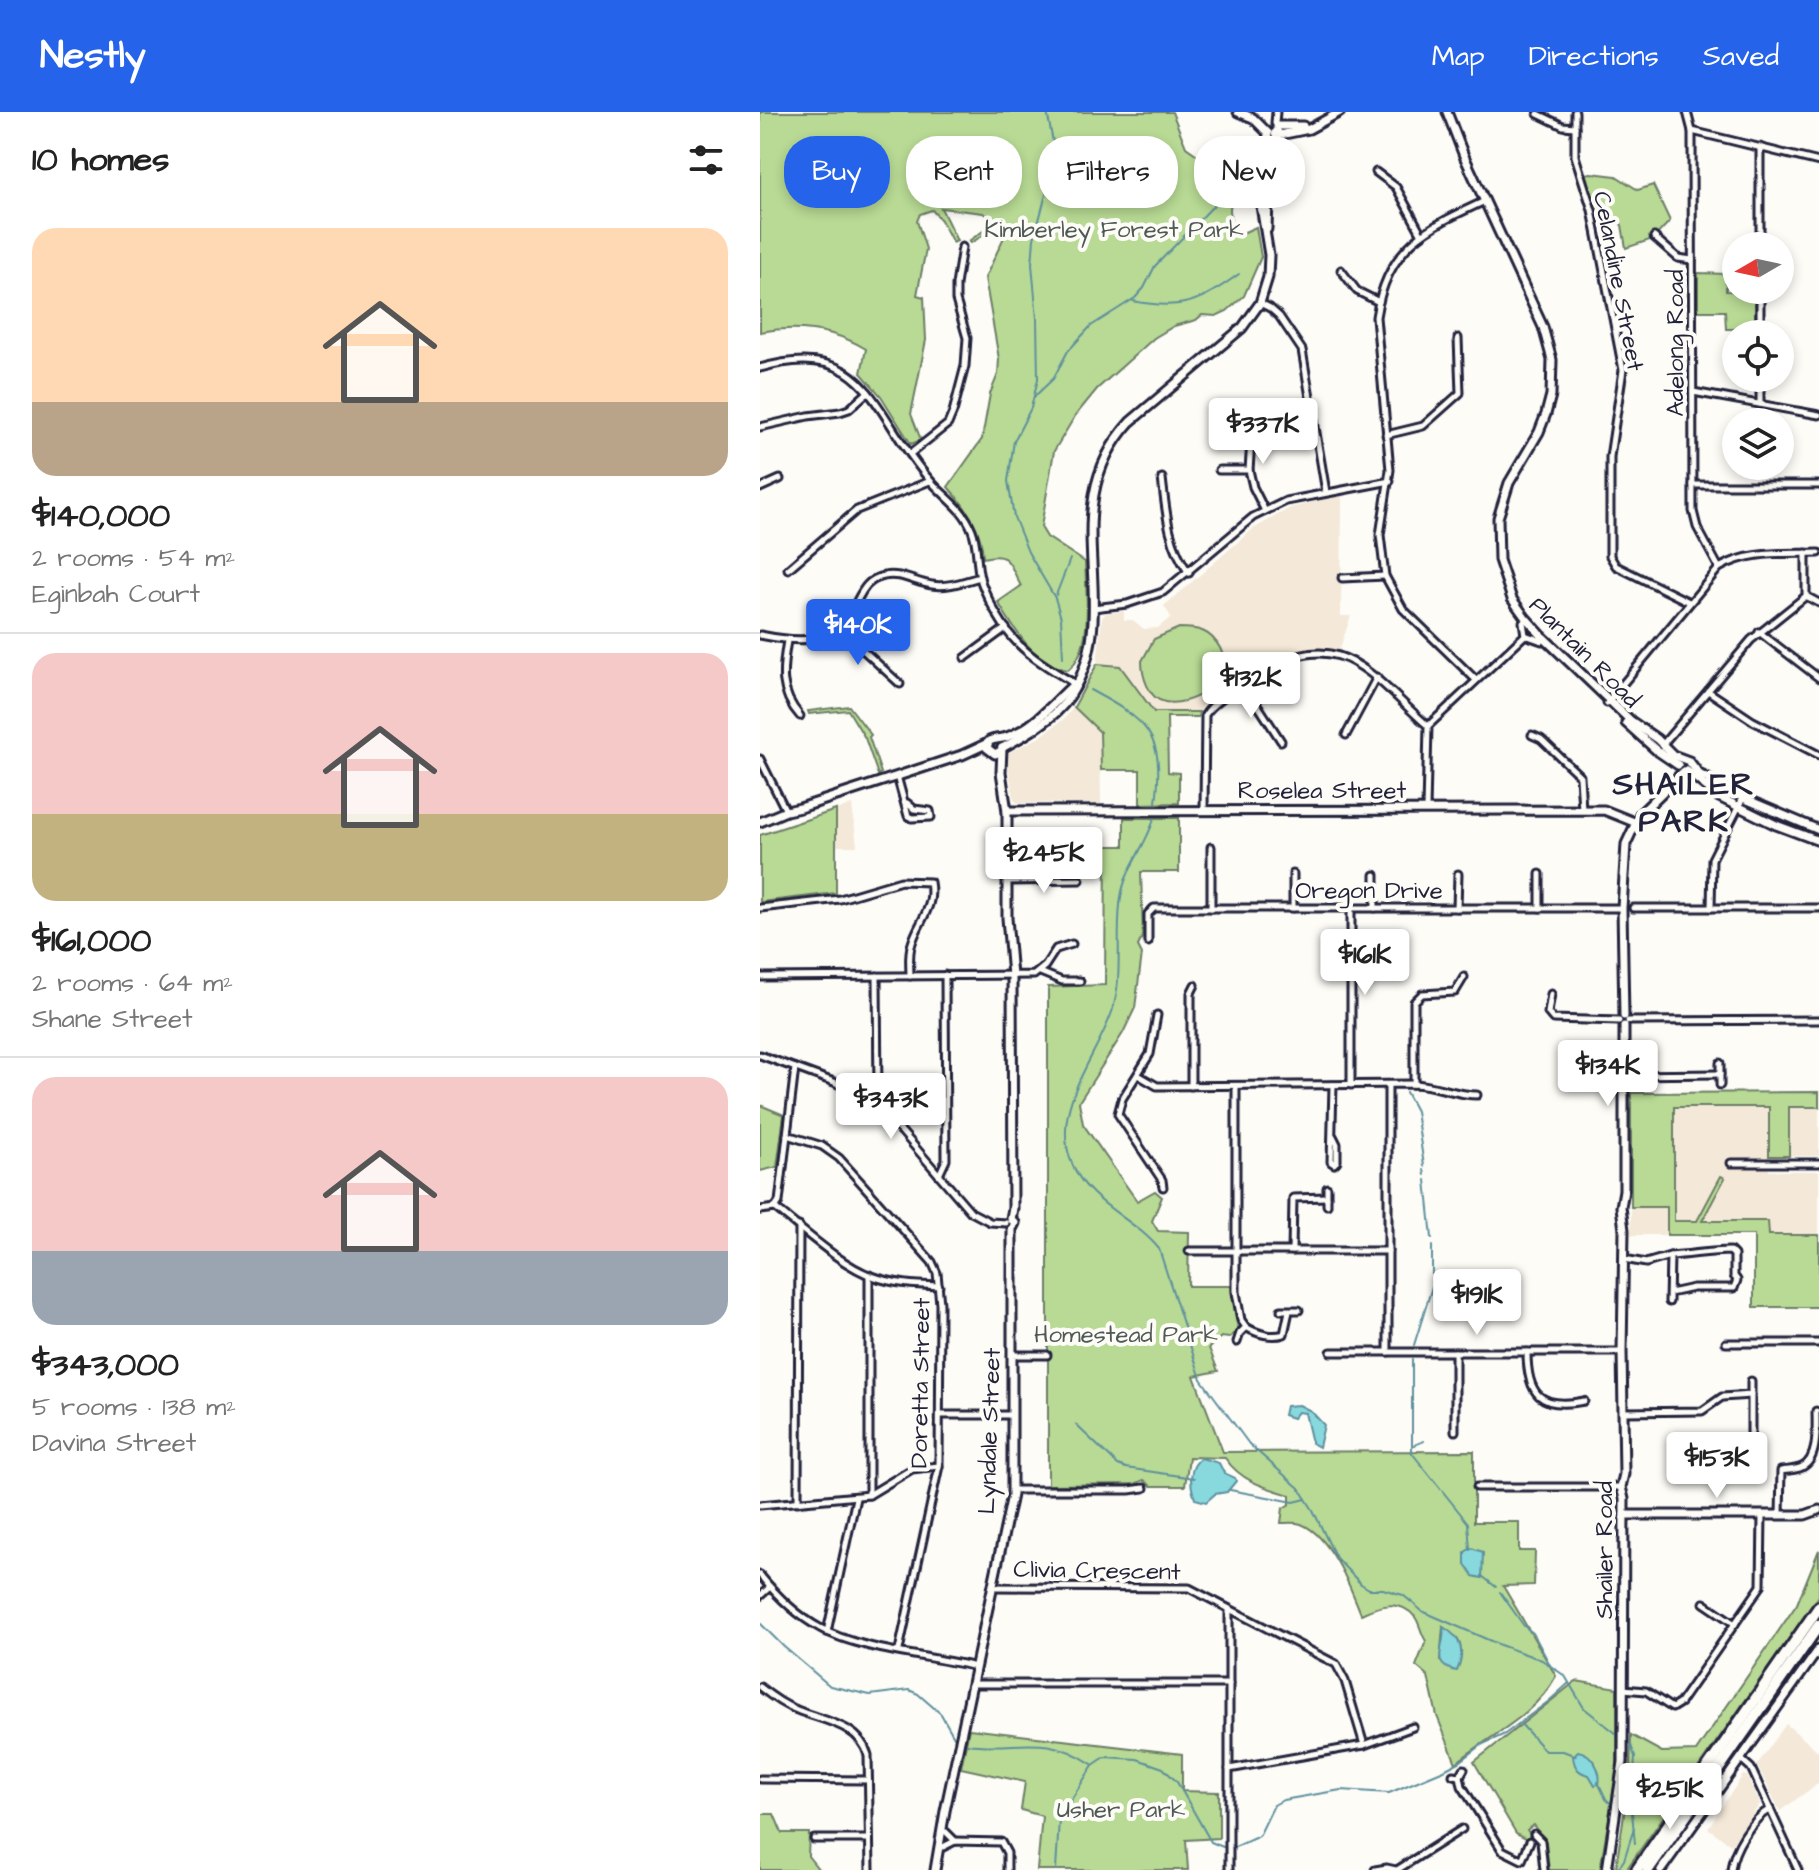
<!DOCTYPE html>
<html lang="en">
<head>
<meta charset="utf-8">
<style>
	body { margin:0; font-family:"Architects Daughter",sans-serif; background:#f6f6f6; color:#222; height:100vh; display:flex; flex-direction:column; font-size:30px; white-space:nowrap }
	* { box-sizing:border-box; margin:0 }
	p { font-size:26px; color:#767676 }
	.icon { flex:none; width:44px; height:44px; fill:none; stroke:currentColor; stroke-width:2; stroke-linecap:round; stroke-linejoin:round }
	.map { position:relative; flex:1; overflow:hidden }
	.side { display:flex; flex-direction:column; background:#fff; width:760px }
	.side>* { flex:none }
	.hud { position:absolute; left:24px; top:24px; width:760px; height:72px; display:flex; gap:16px }
	.needle { width:52px; rotate:261deg }
	.buttons { position:absolute; left:962px; top:120px; display:grid; gap:16px }
	.buttons a { display:grid; place-items:center; width:72px; height:72px; border-radius:50%; background:#fff; box-shadow:0 4px 12px #0003; font-size:40px }
	.price { position:absolute; translate:-50% -68px; padding:0 18px; border-radius:8px; background:#fff; color:#222; font-size:26px; line-height:52px; filter:drop-shadow(0 2px 4px #0008) }
	.price::after { content:''; position:absolute; left:50%; top:48px; width:24px; height:18px; margin-left:-12px; background:inherit; clip-path:polygon(0 0,100% 0,50% 100%) }
	.price.current { background:#2563eb; color:#fff }
	ul { padding:0; list-style:none }
	li { display:grid; align-content:center; gap:16px; height:424px; padding:0 32px }
	li+li { border-top:2px solid #e0e0e0 }
	li span { display:grid; place-items:center; height:248px; border-radius:24px; color:#555 }
	li>.icon { margin-inline-start:auto }
	span .icon { width:144px; height:144px; fill:#fffc; stroke-width:1 }
	li b { font-size:34px }
	h2 { display:flex; justify-content:space-between; align-items:center; height:96px; padding:0 32px; font-size:34px }
	.tag { padding:0 28px; border-radius:32px; background:#fff; box-shadow:0 4px 12px #0003; font-size:28px; line-height:72px }
	.tag.current { background:#2563eb; color:#fff }
	header { display:flex; align-items:center; gap:48px; box-sizing:border-box; height:112px; padding:0 40px; background:#2563eb; color:#fff }
	header strong { font-size:38px }
	nav { display:flex; gap:44px; margin-inline-start:auto; font-size:28px }
	main { display:flex; flex:1; min-height:0 }
	.map>svg:first-child { display:block }
	.built { fill:#f4e8d8 }
	.green { fill:#b8da94; stroke:#6d7e68; stroke-width:2; fill-rule:evenodd }
	.water { fill:#87d9de; stroke:#5f909d; stroke-width:2 }
	.lines { fill:none; stroke-linecap:round; stroke-linejoin:round }
	.stream { stroke:#5f909d; stroke-width:2 }
	.minor-casing { stroke:#22223b; stroke-width:11 }
	.tertiary-casing { stroke:#22223b; stroke-width:13 }
	.motorway-casing { stroke:#22223b; stroke-width:16 }
	.minor { stroke:#fdfcf7; stroke-width:5 }
	.tertiary { stroke:#fdfcf7; stroke-width:7 }
	.motorway { stroke:#fdfcf7; stroke-width:10 }
	.labels { text-anchor:middle; stroke-width:8; stroke-linejoin:round; paint-order:stroke }
	.park-label { font-size:24px; fill:#4f5956; stroke:#fdfcf7 }
	.street-label { font-size:24px; fill:#22223b; stroke:#fdfcf7 }
	.district-label { font-size:32px; font-weight:bold; letter-spacing:2px; fill:#22223b; stroke:#fdfcf7 }
</style>
</head>
<body>
<header>
<strong>Nestly</strong>
<nav><a>Map</a><a>Directions</a><a>Saved</a></nav>
</header>
<main>
<section class="side">
<h2>10 homes<svg class="icon" aria-label="filters" viewBox="0 0 24 24"><path d="M4 7h16M4 17h16"/><circle cx="9" cy="7" r="2"/><circle cx="15" cy="17" r="2"/></svg></h2>
<ul>
<li><span style="background:linear-gradient(#ffd9b3 70%,#b9a48a 0)"><svg class="icon" aria-label="home" viewBox="0 0 24 24"><path d="M3 11l9-7 9 7M6 9v11h12V9"/></svg></span><div><b>$140,000</b><p>2 rooms · 54 m²</p><p>Eginbah Court</p></div></li>
<li><span style="background:linear-gradient(#f6c9c9 65%,#c2b280 0)"><svg class="icon" aria-label="home" viewBox="0 0 24 24"><path d="M3 11l9-7 9 7M6 9v11h12V9"/></svg></span><div><b>$161,000</b><p>2 rooms · 64 m²</p><p>Shane Street</p></div></li>
<li><span style="background:linear-gradient(#f6c9c9 70%,#9aa5b1 0)"><svg class="icon" aria-label="home" viewBox="0 0 24 24"><path d="M3 11l9-7 9 7M6 9v11h12V9"/></svg></span><div><b>$343,000</b><p>5 rooms · 138 m²</p><p>Davina Street</p></div></li>
</ul>
</section>
<div class="map">
<svg width="1059" height="1758" viewBox="0 0 1059 1758">
	<rect width="100%" height="100%" fill="#fdfcf7"/>
	<filter id="ink" filterUnits="userSpaceOnUse"><feTurbulence type="fractalNoise" baseFrequency=".0125" numOctaves="2"/><feDisplacementMap in="SourceGraphic" scale="16" xChannelSelector="R" yChannelSelector="G"/><feConvolveMatrix kernelMatrix="1 2 1 2 8 2 1 2 1" color-interpolation-filters="sRGB"/></filter>
	<g filter="url(#ink)">
		<!-- built -->
		<g class="built">
			<polygon points="582,383 581,504 591,504 579,539 552,536 522,542 443,593 439,600 394,600 360,554 337,552 342,506 346,501 364,499 364,508 373,508 384,517 398,516 411,505 404,494 493,417 530,396"/>
			<polygon points="314,595 340,620 341,692 258,691 254,688 246,642 280,625 305,606"/>
			<polygon points="92,693 97,734 76,734 76,698"/>
			<polygon points="914,995 1009,995 1009,1059 1059,1059 1059,1123 1008,1123 1008,1109 941,1109 964,1066 937,1109 914,1109"/>
			<rect x="1029" y="995" width="30" height="49"/>
			<rect x="871" y="1095" width="36" height="28"/>
			<polygon points="1026,1612 1059,1640 1059,1671 1020,1699 997,1653"/>
			<polygon points="983,1663 987,1664 1000,1692 971,1733 948,1716"/>
		</g>
		<!-- green -->
		<g class="green">
			<path d="M0 0H412L426 35 456 56 457 60 473 61 470 98 472 117 480 122 496 115 501 145 484 184 467 199 456 204 442 203 436 208 414 214 394 226 337 277 315 304 294 339 281 415 287 425 325 450C326 481 334 537 308 558 276 554 253 516 238 490L261 474C249 453 251 439 223 446 222 417 207 396 188 375L222 327 230 282 238 262 239 247 225 166 245 123 242 114 239 113 211 131 209 129 236 110 223 101 181 96 197 129 193 131 181 108 172 98 160 102 157 109 166 137 157 183 164 185 166 228 151 302 161 328 151 332 121 284 101 261 106 237C73 217 37 213 0 220Z"/>
			<polygon points="831,61 856,64 878,78 893,73 910,109 893,127 866,136 862,113 836,97 824,62"/>
			<polygon points="938,161 966,162 966,179 995,180 995,217 966,217 965,199 938,199"/>
			<path d="M419 516C438 516 450 518 460 536 464 544 467 552 464 560 458 579 423 594 405 590 388 587 382 563 382 549L394 527Z"/>
			<polygon points="337,552 360,554 394,600 439,600 438,605 407,605 408,660 419,661 419,691 380,692 380,658 341,658 340,620 314,595"/>
			<polygon points="89,594 111,623 109,625 121,661 118,663 105,626 88,598 49,602 48,599"/>
			<polygon points="76,698 76,781 0,790 0,723"/>
			<path d="M364 706H419V760H381L383 824 378 834 382 842 375 896 363 921 319 990 323 1012 377 1089 395 1079 402 1085 392 1109 398 1119 429 1120 428 1174H471L478 1218 469 1226 461 1225 449 1236 458 1259 434 1264 463 1340 714 1339V1410H759V1439H775L774 1473 743 1474 796 1564C774 1605 730 1623 696 1651L677 1604 668 1564 656 1554 666 1529C661 1522 660 1512 655 1505 640 1487 620 1493 601 1502 590 1474 570 1423 541 1412 535 1410 527 1411 521 1411L523 1396 530 1392V1383C503 1375 481 1369 465 1346L429 1345 425 1374H391L384 1368 375 1372 288 1373V875L345 873 346 734H364ZM683 1515C702 1527 703 1533 699 1554L680 1549Z"/>
			<polygon points="1059,980 1059,995 1029,995 1029,1044 1009,1044 1009,995 914,995 914,1109 937,1109 961,1064 965,1066 942,1109 1008,1109 1009,1123 1059,1123 1059,1195 994,1195 994,1123 907,1123 907,1095 871,1095 871,981"/>
			<polygon points="0,993 24,1003 17,1055 0,1059"/>
			<polygon points="1059,1438 1059,1484 866,1758 856,1755 870,1664 871,1623 902,1640 936,1639 1037,1492"/>
			<polygon points="816,1569 857,1576 857,1658 840,1758 789,1758 786,1730 773,1713 767,1718 770,1722 768,1727 756,1721 714,1650"/>
			<polygon points="209,1617 422,1642 422,1679 459,1680 459,1726 426,1728 428,1758 277,1758 282,1704 261,1698 265,1670 201,1656"/>
			<polygon points="0,1702 14,1702 22,1721 49,1721 48,1744 59,1758 0,1758"/>
		</g>
		<!-- water -->
		<g class="water">
			<polygon points="539,1293 551,1299 564,1313 559,1335 552,1331 545,1301 538,1300 533,1306 524,1303 526,1294"/>
			<path d="M441 1346 459 1351 464 1361 475 1366 476 1369 467 1380 455 1382 446 1390 435 1387C430 1373 428 1356 441 1346Z"/>
			<polygon points="711,1436 723,1440 722,1466 713,1464 705,1452 705,1440"/>
			<path d="M683 1515C701 1525 706 1539 697 1559 667 1554 687 1533 683 1515Z"/>
			<path d="M818 1639C832 1641 842 1659 839 1672L835 1673 829 1663C819 1661 814 1656 813 1644Z"/>
		</g>
		<g class="lines">
			<!-- stream -->
			<g class="stream">
				<polyline points="287,0 294,35 293,56 274,127 272,152 277,207 278,267 271,296 254,329 248,369 254,405 268,440 295,486 301,506 303,545"/>
				<path d="M373 189C422 199 440 190 479 162"/>
				<polyline points="274,285 293,267 308,239 331,214 375,186 384,176 395,154 457,90"/>
				<polyline points="296,483 310,447"/>
				<path d="M330 578C388 609 405 622 396 690"/>
				<path d="M394 707C386 734 365 757 361 785 355 822 364 864 352 900 335 948 288 999 313 1054 330 1092 374 1106 399 1137L441 1267 489 1332 539 1376 553 1398 576 1446 601 1472 609 1477H623L643 1483 662 1499 740 1533 782 1548 805 1564 824 1596 857 1622"/>
				<polyline points="646,980 656,999 664,1054"/>
				<polyline points="664,1058 665,1063"/>
				<polyline points="666,1068 672,1126"/>
				<polyline points="654,1233 672,1175 672,1134"/>
				<polyline points="652,1247 652,1341 708,1411 710,1438"/>
				<polyline points="316,1313 358,1353 366,1356 434,1366"/>
				<polyline points="652,1334 664,1329"/>
				<polyline points="470,1378 534,1390 546,1387"/>
				<polyline points="722,1464 736,1475"/>
				<polyline points="740,1480 764,1514 773,1521 790,1553"/>
				<polyline points="0,1511 24,1535 70,1574 110,1583 149,1578 158,1582 181,1602 194,1625"/>
				<polyline points="761,1612 785,1639 803,1639 816,1644"/>
				<path d="M207 1632C259 1639 282 1619 332 1652"/>
				<polyline points="871,1633 875,1645 872,1700 875,1732"/>
				<polyline points="838,1670 846,1687 854,1695"/>
				<polyline points="475,1735 499,1724 514,1693 523,1688 581,1678 629,1681 684,1658 701,1649 723,1632 745,1622 789,1589 809,1571"/>
				<polyline points="296,1758 299,1707 333,1653 345,1645 377,1647 403,1656 417,1670 451,1730 463,1735"/>
				<polyline points="857,1758 864,1748 874,1716"/>
			</g>
			<!-- minor casing -->
			<g class="minor-casing">
				<g id="minor">
					<polyline points="815,0 815,44 832,98 863,258 850,345 850,444 856,454 929,490"/>
					<polyline points="927,0 932,19 933,399 937,415 959,456"/>
					<polyline points="778,2 803,14 815,15"/>
					<polyline points="515,11 516,0"/>
					<polyline points="932,19 1059,50"/>
					<polyline points="616,60 636,75 661,121"/>
					<polyline points="894,125 918,146 932,148"/>
					<polyline points="1000,134 1000,35"/>
					<polyline points="581,158 597,179 619,190"/>
					<polyline points="500,191 510,196 519,204 542,238 566,380"/>
					<polyline points="1000,222 1000,178"/>
					<path d="M0 256C109 224 113 304 169 367 184 385 203 395 212 418 218 433 216 450 220 466 225 483 238 505 248 520 265 543 291 557 315 572"/>
					<polyline points="933,280 1059,303"/>
					<polyline points="1000,292 1000,266"/>
					<polyline points="0,315 48,304 80,300 89,297 108,280"/>
					<polyline points="492,315 489,358 493,375 505,399"/>
					<polyline points="626,323 663,314 700,281 698,226"/>
					<polyline points="150,342 188,312 193,300 205,254 207,226 196,188 196,173 202,135"/>
					<polyline points="459,358 489,358"/>
					<path d="M402 366C406 400 408 432 429 461"/>
					<polyline points="933,373 1059,373"/>
					<polyline points="0,376 20,367"/>
					<polyline points="28,457 97,398 170,369"/>
					<polyline points="582,466 625,464"/>
					<polyline points="1046,484 1059,491"/>
					<polyline points="333,496 367,492 403,480 493,405 526,389 630,369"/>
					<polyline points="763,510 765,523"/>
					<polyline points="79,516 140,572"/>
					<polyline points="999,520 1059,566"/>
					<path d="M0 523C35 530 72 535 92 498 101 483 104 468 124 464 140 460 156 471 172 473 187 476 205 469 220 465"/>
					<polyline points="765,523 782,529"/>
					<path d="M27 529C22 558 19 580 40 604"/>
					<polyline points="205,546 246,516"/>
					<path d="M716 568 643 497 625 464 620 423 630 358 616 205C627 134 666 116 725 89"/>
					<polyline points="484,572 521,629"/>
					<polyline points="948,579 993,609 1059,643"/>
					<path d="M847 591 959 456C990 438 1024 442 1059 441"/>
					<polyline points="586,623 617,565"/>
					<polyline points="772,623 781,627 820,664 822,698"/>
					<polyline points="903,632 991,528 1046,484 1046,441"/>
					<polyline points="0,647 26,699"/>
					<polyline points="137,664 148,704 152,706 171,705 170,699 154,697 147,691"/>
					<path d="M444 698 445 603C455 587 479 576 494 566 579 509 607 560 668 614"/>
					<polyline points="666,698 668,614 765,523"/>
					<polyline points="451,735 451,796"/>
					<polyline points="615,763 615,796"/>
					<polyline points="247,769 320,768"/>
					<path d="M0 796 80 787 141 769 170 770C175 796 159 808 152 831 148 841 150 853 150 864"/>
					<polyline points="533,796 533,762"/>
					<polyline points="697,796 698,762"/>
					<polyline points="780,796 780,762"/>
					<polyline points="873,796 1059,796"/>
					<polyline points="951,796 952,747 983,686"/>
					<polyline points="388,830 388,802 394,796 862,796"/>
					<polyline points="280,860 302,869 320,869"/>
					<polyline points="0,865 274,863 285,854 296,837 312,832"/>
					<polyline points="791,882 788,901 793,907 859,909"/>
					<polyline points="397,903 390,942 362,987 358,1002 402,1068 403,1075"/>
					<polyline points="868,909 1059,908"/>
					<polyline points="0,943 74,970 104,986 142,1020 211,1100 230,1110 246,1111"/>
					<polyline points="960,951 960,973"/>
					<path d="M378 963 397 974 654 972C676 973 696 983 717 983"/>
					<polyline points="864,963 960,962"/>
					<polyline points="654,972 654,890 662,882 695,880 704,865"/>
					<polyline points="573,973 571,1050 574,1052 577,1049 577,1032 573,1024"/>
					<polyline points="591,973 591,796"/>
					<polyline points="628,973 628,1240"/>
					<polyline points="431,974 431,881 435,873"/>
					<path d="M476 974V1180L481 1208 486 1215C497 1222 512 1226 524 1222L529 1199"/>
					<polyline points="113,993 118,984 117,864"/>
					<polyline points="27,1023 62,1034 79,1046 172,1150 177,1161 180,1192 179,1354 139,1538"/>
					<polyline points="971,1051 1059,1051"/>
					<polyline points="179,1063 186,1048 185,863"/>
					<polyline points="567,1076 567,1093"/>
					<polyline points="15,1096 19,1090 35,956"/>
					<path d="M0 1098 15 1096C41 1116 82 1154 112 1164 133 1172 156 1173 179 1174"/>
					<polyline points="429,1139 628,1139"/>
					<polyline points="532,1139 533,1086 567,1085"/>
					<polyline points="864,1147 886,1151 910,1144"/>
					<polyline points="109,1163 109,1383"/>
					<path d="M909 1190 910 1144C931 1143 949 1139 970 1139L974 1143V1164L977 1168 974 1176H933L910 1181"/>
					<polyline points="521,1198 539,1198"/>
					<polyline points="477,1230 480,1221 486,1215"/>
					<polyline points="966,1231 1059,1231"/>
					<polyline points="571,1240 862,1240"/>
					<polyline points="695,1240 695,1319"/>
					<path d="M767 1240C767 1282 780 1298 824 1289"/>
					<polyline points="252,1243 287,1243"/>
					<polyline points="864,1300 942,1299 962,1285 991,1283"/>
					<polyline points="180,1303 252,1303"/>
					<polyline points="991,1321 991,1269"/>
					<polyline points="717,1375 861,1375"/>
					<polyline points="252,1378 369,1378 384,1376"/>
					<polyline points="38,1390 39,1114"/>
					<polyline points="0,1393 109,1383 152,1357 179,1354"/>
					<path d="M1020 1403 1021 1359C1028 1358 1036 1358 1042 1355 1059 1347 1056 1316 1056 1299"/>
					<path d="M0 1463C17 1484 36 1503 60 1516 98 1538 172 1544 216 1555"/>
					<polyline points="233,1475 429,1476 576,1552 585,1569 604,1633"/>
					<polyline points="0,1484 10,1475"/>
					<polyline points="944,1491 975,1512"/>
					<polyline points="67,1520 96,1386"/>
					<polyline points="213,1572 469,1572"/>
					<path d="M0 1575C11 1584 23 1593 37 1598 63 1609 99 1612 108 1643L110 1758"/>
					<polyline points="863,1577 886,1579 912,1596 920,1591 1001,1474 1002,1403"/>
					<polyline points="981,1647 991,1656 1038,1758"/>
					<polyline points="469,1657 604,1633 653,1615"/>
					<polyline points="693,1663 700,1664 704,1657"/>
					<polyline points="700,1664 702,1674 742,1738 762,1748 770,1729"/>
					<polyline points="0,1667 108,1668"/>
					<polyline points="186,1720 195,1729"/>
					<polyline points="774,1722 781,1729 784,1758"/>
					<polyline points="54,1727 109,1727"/>
					<polyline points="183,1735 195,1729 241,1730 247,1741 247,1758"/>
					<polyline points="469,1758 469,1497"/>
					<polyline points="615,1758 627,1756 636,1758"/>
					<polyline points="637,1758 702,1717"/>
					<path d="M971 1758C973 1737 992 1707 1010 1697"/>
				</g>
			</g>
			<!-- tertiary casing -->
			<g class="tertiary-casing">
				<g id="tertiary">
					<polyline points="687,0 704,44 783,215 792,248 791,283 786,302 779,320 749,371 738,406 739,448 752,487 765,505 782,524 871,609 897,627 913,643 929,649 939,662 983,686 1059,718"/>
					<polyline points="517,14 543,14"/>
					<polyline points="517,19 520,23 549,17 580,0"/>
					<polyline points="507,117 508,89 517,27 515,21"/>
					<polyline points="866,611 896,638 918,653"/>
					<path d="M242 636C266 623 295 607 310 584 368 495 290 398 370 310L482 216 500 191 508 165 509 143 501 94 508 21 493 6 478 0"/>
					<path d="M241 639 235 642 227 636 229 629C235 626 241 627 247 625 275 615 292 592 313 573"/>
					<polyline points="927,659 959,685 1016,713 1059,729"/>
					<polyline points="247,699 844,698 874,710"/>
					<polyline points="0,710 26,699 40,696 202,643 228,631"/>
					<polyline points="864,904 862,796 866,732 880,702 923,660"/>
					<polyline points="864,1403 1045,1403 1059,1398"/>
					<polyline points="175,1758 185,1699 252,1383 252,1117 255,1111 251,1107 253,1096 252,864 247,806 247,699 241,660 242,636"/>
					<polyline points="847,1758 863,1650 864,1387 861,1375 864,1362 862,1240 864,1118 861,1095 864,1078 864,914"/>
					<polyline points="901,1758 1059,1537"/>
				</g>
			</g>
			<!-- motorway casing -->
			<g class="motorway-casing">
				<g id="motorway">
					<polyline points="877,1758 1059,1495"/>
					<polyline points="888,1758 1059,1513"/>
				</g>
			</g>
			<!-- minor -->
			<use href="#minor" class="minor"/>
			<!-- tertiary -->
			<use href="#tertiary" class="tertiary"/>
			<!-- motorway -->
			<use href="#motorway" class="motorway"/>
		</g>
	</g>
	<g class="labels">
		<!-- park labels -->
		<g class="park-label">
			<text x="354" y="125">Kimberley Forest Park</text>
			<text x="366" y="1230">Homestead Park</text>
			<text x="361" y="1705">Usher Park</text>
		</g>
		<!-- street labels -->
		<g class="street-label">
			<text transform="translate(859 169) rotate(79)" y="8">Celandine Street</text>
			<text transform="translate(915 231) rotate(-90)" y="8">Adelong Road</text>
			<text transform="translate(825 540) rotate(45)" y="8">Plantain Road</text>
			<text x="562" y="686">Roselea Street</text>
			<text x="609" y="786">Oregon Drive</text>
			<text transform="translate(160 1271) rotate(-89)" y="8">Doretta Street</text>
			<text transform="translate(229 1319) rotate(-88)" y="8">Lyndale Street</text>
			<text transform="translate(844 1438) rotate(-90)" y="8">Shailer Road</text>
			<text transform="translate(337 1458) rotate(1)" y="8">Clivia Crescent</text>
		</g>
		<!-- district labels -->
		<g class="district-label">
			<text x="924" y="682">SHAILER<tspan x="924" dy="37">PARK</tspan></text>
		</g>
	</g>
</svg>
<div class="buttons">
<a><svg class="needle" viewBox="-14 -14 28 28"><path d="M0-13l5 13h-10z" fill="#e53935"/><path d="M0 13l5-13h-10z" fill="#767676"/></svg></a>
<a><svg class="icon" aria-label="locate" viewBox="0 0 24 24"><circle cx="12" cy="12" r="6"/><path d="M12 2v4M12 18v4M2 12h4M18 12h4"/></svg></a>
<a><svg class="icon" aria-label="layers" viewBox="0 0 24 24"><path d="M12 4l9 5-9 5-9-5zM3 14l9 5 9-5"/></svg></a>
</div>
<b class="price" style="left:503px;top:354px">$337K</b>
<b class="price current" style="left:98px;top:555px">$140K</b>
<b class="price" style="left:491px;top:608px">$132K</b>
<b class="price" style="left:284px;top:783px">$245K</b>
<b class="price" style="left:605px;top:885px">$161K</b>
<b class="price" style="left:848px;top:996px">$134K</b>
<b class="price" style="left:131px;top:1029px">$343K</b>
<b class="price" style="left:717px;top:1225px">$191K</b>
<b class="price" style="left:957px;top:1388px">$153K</b>
<b class="price" style="left:910px;top:1719px">$251K</b>
<div class="hud">
<a class="tag current">Buy</a>
<a class="tag">Rent</a>
<a class="tag">Filters</a>
<a class="tag">New</a>
</div>
</div>
</main>
</body>
</html>
